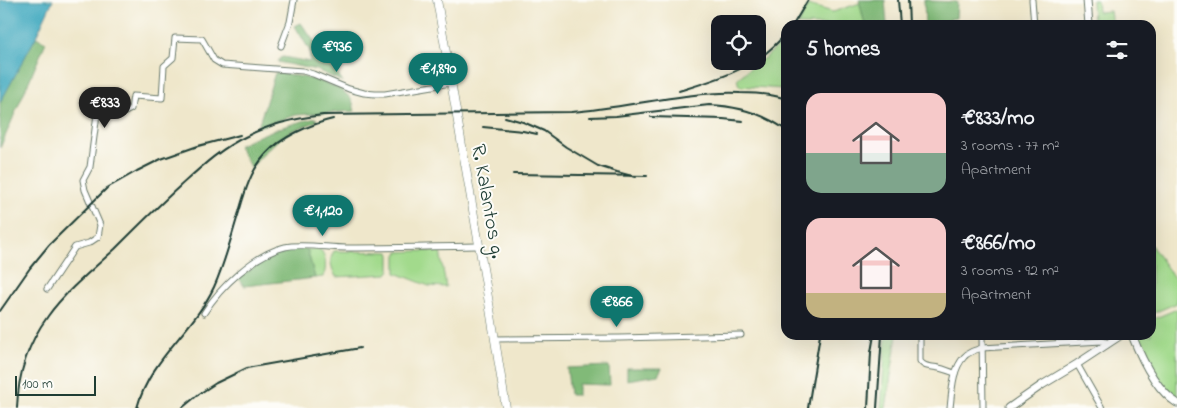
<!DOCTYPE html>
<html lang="en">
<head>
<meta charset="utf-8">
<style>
	body { margin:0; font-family:"Indie Flower",sans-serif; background:#242831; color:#f1f3f6; height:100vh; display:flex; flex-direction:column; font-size:19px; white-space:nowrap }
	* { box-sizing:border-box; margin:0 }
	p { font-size:16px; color:#9ea1a6 }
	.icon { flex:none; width:28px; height:28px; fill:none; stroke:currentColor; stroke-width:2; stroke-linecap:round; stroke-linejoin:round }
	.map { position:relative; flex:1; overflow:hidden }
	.panel { position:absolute; left:781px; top:20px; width:375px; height:320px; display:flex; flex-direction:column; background:#171b24; border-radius:15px; box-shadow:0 5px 20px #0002 }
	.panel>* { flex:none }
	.controls { position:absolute; left:711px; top:15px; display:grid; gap:10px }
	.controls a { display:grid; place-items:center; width:55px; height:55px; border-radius:10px; background:#171b24; box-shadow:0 5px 20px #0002; font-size:25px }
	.scale { position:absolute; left:15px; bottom:12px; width:81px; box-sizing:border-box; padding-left:5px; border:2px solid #1f3d34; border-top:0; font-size:14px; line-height:18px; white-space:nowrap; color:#1f3d34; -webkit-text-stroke:4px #fdfcf7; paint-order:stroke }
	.price { position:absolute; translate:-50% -42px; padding:0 11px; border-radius:18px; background:#0f766e; color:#fff; font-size:16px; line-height:32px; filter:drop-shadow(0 1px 2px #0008) }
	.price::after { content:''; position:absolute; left:50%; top:30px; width:15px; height:11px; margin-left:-8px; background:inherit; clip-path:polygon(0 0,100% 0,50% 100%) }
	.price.current { background:#222; color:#fff }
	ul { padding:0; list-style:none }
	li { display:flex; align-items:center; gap:15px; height:125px; padding:0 25px }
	li span { display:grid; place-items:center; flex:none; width:140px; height:100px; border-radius:15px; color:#555 }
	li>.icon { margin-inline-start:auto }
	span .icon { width:60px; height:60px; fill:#fffc; stroke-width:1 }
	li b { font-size:21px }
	h2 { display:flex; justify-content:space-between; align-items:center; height:60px; padding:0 25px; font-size:21px }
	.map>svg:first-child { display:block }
	.green { fill:#a2da8c; stroke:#608c60 }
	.forest { fill:#81ba78; stroke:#507c56 }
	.water { fill:#3fa9bf; stroke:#2f737a }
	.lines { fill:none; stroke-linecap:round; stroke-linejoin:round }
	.street-casing { stroke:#687869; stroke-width:7 }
	.secondary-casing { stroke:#687869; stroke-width:9 }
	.primary-casing { stroke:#687869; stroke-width:9 }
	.street { stroke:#fff; stroke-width:5 }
	.secondary { stroke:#fff; stroke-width:7 }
	.primary { stroke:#fff; stroke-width:8 }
	.rail { stroke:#1f3d34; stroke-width:2 }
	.labels { text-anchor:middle; stroke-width:4; stroke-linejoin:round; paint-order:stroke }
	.street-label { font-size:21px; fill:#1f3d34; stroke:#fdfcf7 }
</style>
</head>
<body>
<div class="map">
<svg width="1177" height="408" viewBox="0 0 1177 408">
	<rect width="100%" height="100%" fill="#fdfcf7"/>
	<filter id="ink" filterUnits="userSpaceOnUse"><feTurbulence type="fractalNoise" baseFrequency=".02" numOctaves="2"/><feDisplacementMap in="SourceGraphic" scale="10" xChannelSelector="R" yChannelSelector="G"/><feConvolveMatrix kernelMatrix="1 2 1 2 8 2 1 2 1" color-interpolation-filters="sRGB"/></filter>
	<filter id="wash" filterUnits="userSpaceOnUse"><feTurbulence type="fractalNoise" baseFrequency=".0096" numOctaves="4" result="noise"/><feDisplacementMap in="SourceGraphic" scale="20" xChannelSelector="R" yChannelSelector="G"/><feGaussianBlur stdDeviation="1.12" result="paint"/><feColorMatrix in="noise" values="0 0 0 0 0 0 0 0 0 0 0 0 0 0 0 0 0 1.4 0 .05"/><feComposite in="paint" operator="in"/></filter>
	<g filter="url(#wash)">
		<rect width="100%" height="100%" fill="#efe7cb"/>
		<!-- green -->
		<g class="green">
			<polygon points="1092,0 1097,0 1098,12 1110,11 1112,25 1093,25"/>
			<polygon points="860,3 865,25 798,25 808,5 833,12"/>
			<polygon points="786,39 786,91 784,89 739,86 737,79 754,65 766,57"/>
			<polygon points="1151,245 1177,282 1177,303 1151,314"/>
			<path d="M307 249 321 250C326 257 327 269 323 277L315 278Z"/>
			<path d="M334 251 389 252 390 255V270L387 274 336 277C332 269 328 260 334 251Z"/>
			<polygon points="417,251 440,251 446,287 429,286 396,273 396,255 398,252"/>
			<path d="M1177 309V398C1157 384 1146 357 1137 335H1151V320Z"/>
			<polygon points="886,335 897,335 886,408 881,408"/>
		</g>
		<!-- forest -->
		<g class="forest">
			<polygon points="859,0 885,0 887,25 865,25"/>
			<polygon points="924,0 930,0 931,1 957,2 956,18 950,19 949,25 925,25"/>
			<polygon points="301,23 343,82 317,70 278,62 280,58 283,57 310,62 310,51 295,26"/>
			<polygon points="36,37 46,42 0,148 0,103"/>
			<path d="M275 73C295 75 345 82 353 103 354 106 354 109 355 111L296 115 258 127Z"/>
			<path d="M316 118 317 121C309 125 300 127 292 131 275 140 263 154 251 168L238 146C263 133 288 124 316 118Z"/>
			<path d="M292 248 307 249 315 278 244 286 238 278C256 267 272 254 292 248Z"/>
			<polygon points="609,366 610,385 578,384 578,395 570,395 567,368"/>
			<polygon points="627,368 662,368 658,375 627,380"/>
		</g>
		<!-- water -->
		<polygon class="water" points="0,0 53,0 36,37 0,103"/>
	</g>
	<g filter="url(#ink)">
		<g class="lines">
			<!-- street casing -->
			<g class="street-casing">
				<g id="street">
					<polyline points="1032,0 1034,25"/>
					<polyline points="281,46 290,22 294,0"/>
					<polyline points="47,289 75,247 89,243 98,237 100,225 85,190 83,180 90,167 97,114 119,115 131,109 133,96 162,98 164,66 173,58 175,38 202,39 214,60 222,65 303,71 313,74 349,89 364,93 375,94 385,94 451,83"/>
					<path d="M204 313C220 287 255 254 285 247 301 243 329 248 346 248 390 248 434 247 479 246"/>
					<path d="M920 335V361C925 368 931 366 939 368 945 369 950 372 955 373"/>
					<polyline points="982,335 983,408"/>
					<polyline points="495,339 620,338 741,335"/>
					<polyline points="1077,364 1102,408"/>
					<path d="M950 408C952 392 952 370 964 357 968 352 975 350 982 348L1102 341 1106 342 1107 345"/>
				</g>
			</g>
			<!-- secondary casing -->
			<g class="secondary-casing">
				<g id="secondary">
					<polyline points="1087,0 1089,25"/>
					<path d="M1132 335C1141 358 1156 390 1177 403"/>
					<polyline points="1009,408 1042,385 1077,364 1121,335"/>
				</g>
			</g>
			<!-- primary casing -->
			<g class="primary-casing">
				<polyline id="primary" points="437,0 490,309 506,408"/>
			</g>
			<!-- street -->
			<use href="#street" class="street"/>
			<!-- secondary -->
			<use href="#secondary" class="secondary"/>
			<!-- primary -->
			<use href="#primary" class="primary"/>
			<!-- rail -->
			<g class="rail">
				<polyline points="898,0 900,25"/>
				<polyline points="908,0 909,25"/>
				<polyline points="793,25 808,0"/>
				<polyline points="758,60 774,46 786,34"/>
				<path d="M679 91C705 83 732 75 755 61"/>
				<polyline points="505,117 523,122 544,131 566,147 598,166 617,172 636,177"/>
				<path d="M590 117 616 116 709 105C738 106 763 113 786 130"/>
				<polyline points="651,117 723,119 743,121"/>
				<polyline points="483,127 523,131 537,134"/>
				<polyline points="513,174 647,176"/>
				<polyline points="0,311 30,268 49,245 107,188 137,171 161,159 198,146 240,135"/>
				<path d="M17 408C18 375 28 343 48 316 65 292 93 269 115 249 136 228 158 206 180 186 201 167 221 148 247 136 270 124 297 118 323 115L571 112C628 108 683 91 740 93 756 93 772 94 786 99"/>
				<path d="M137 408C150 359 193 331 214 287 225 263 231 237 239 212 245 191 251 170 266 154 281 137 311 124 333 119"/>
				<polyline points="182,408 199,394 216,383 247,368 360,348"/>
				<polyline points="808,408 820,335"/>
				<polyline points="868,408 871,352 874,335"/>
				<polyline points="877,408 882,335"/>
			</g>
		</g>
	</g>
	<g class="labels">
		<!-- street labels -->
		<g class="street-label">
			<text transform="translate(489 201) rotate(80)" y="7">R. Kalantos g.</text>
		</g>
	</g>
</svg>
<div class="controls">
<a><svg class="icon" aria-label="locate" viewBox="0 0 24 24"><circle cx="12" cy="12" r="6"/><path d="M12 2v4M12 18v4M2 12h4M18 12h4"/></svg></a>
</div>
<div class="scale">100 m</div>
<b class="price" style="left:337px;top:73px">€936</b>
<b class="price" style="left:438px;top:95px">€1,890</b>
<b class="price current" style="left:105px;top:129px">€833</b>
<b class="price" style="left:323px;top:237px">€1,120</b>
<b class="price" style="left:617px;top:328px">€866</b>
<section class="panel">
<h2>5 homes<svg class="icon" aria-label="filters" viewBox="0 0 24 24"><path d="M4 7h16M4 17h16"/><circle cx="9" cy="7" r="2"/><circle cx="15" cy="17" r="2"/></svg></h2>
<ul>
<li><span style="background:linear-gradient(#f6c9c9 60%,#7fa58c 0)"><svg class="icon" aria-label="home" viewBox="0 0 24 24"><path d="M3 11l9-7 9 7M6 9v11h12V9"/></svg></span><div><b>€833/mo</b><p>3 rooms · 77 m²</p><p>Apartment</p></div></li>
<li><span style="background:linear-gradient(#f6c9c9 75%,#c2b280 0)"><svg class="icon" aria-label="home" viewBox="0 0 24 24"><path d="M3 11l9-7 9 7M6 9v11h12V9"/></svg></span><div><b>€866/mo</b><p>3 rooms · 92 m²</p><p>Apartment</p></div></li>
</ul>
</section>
</div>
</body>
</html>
